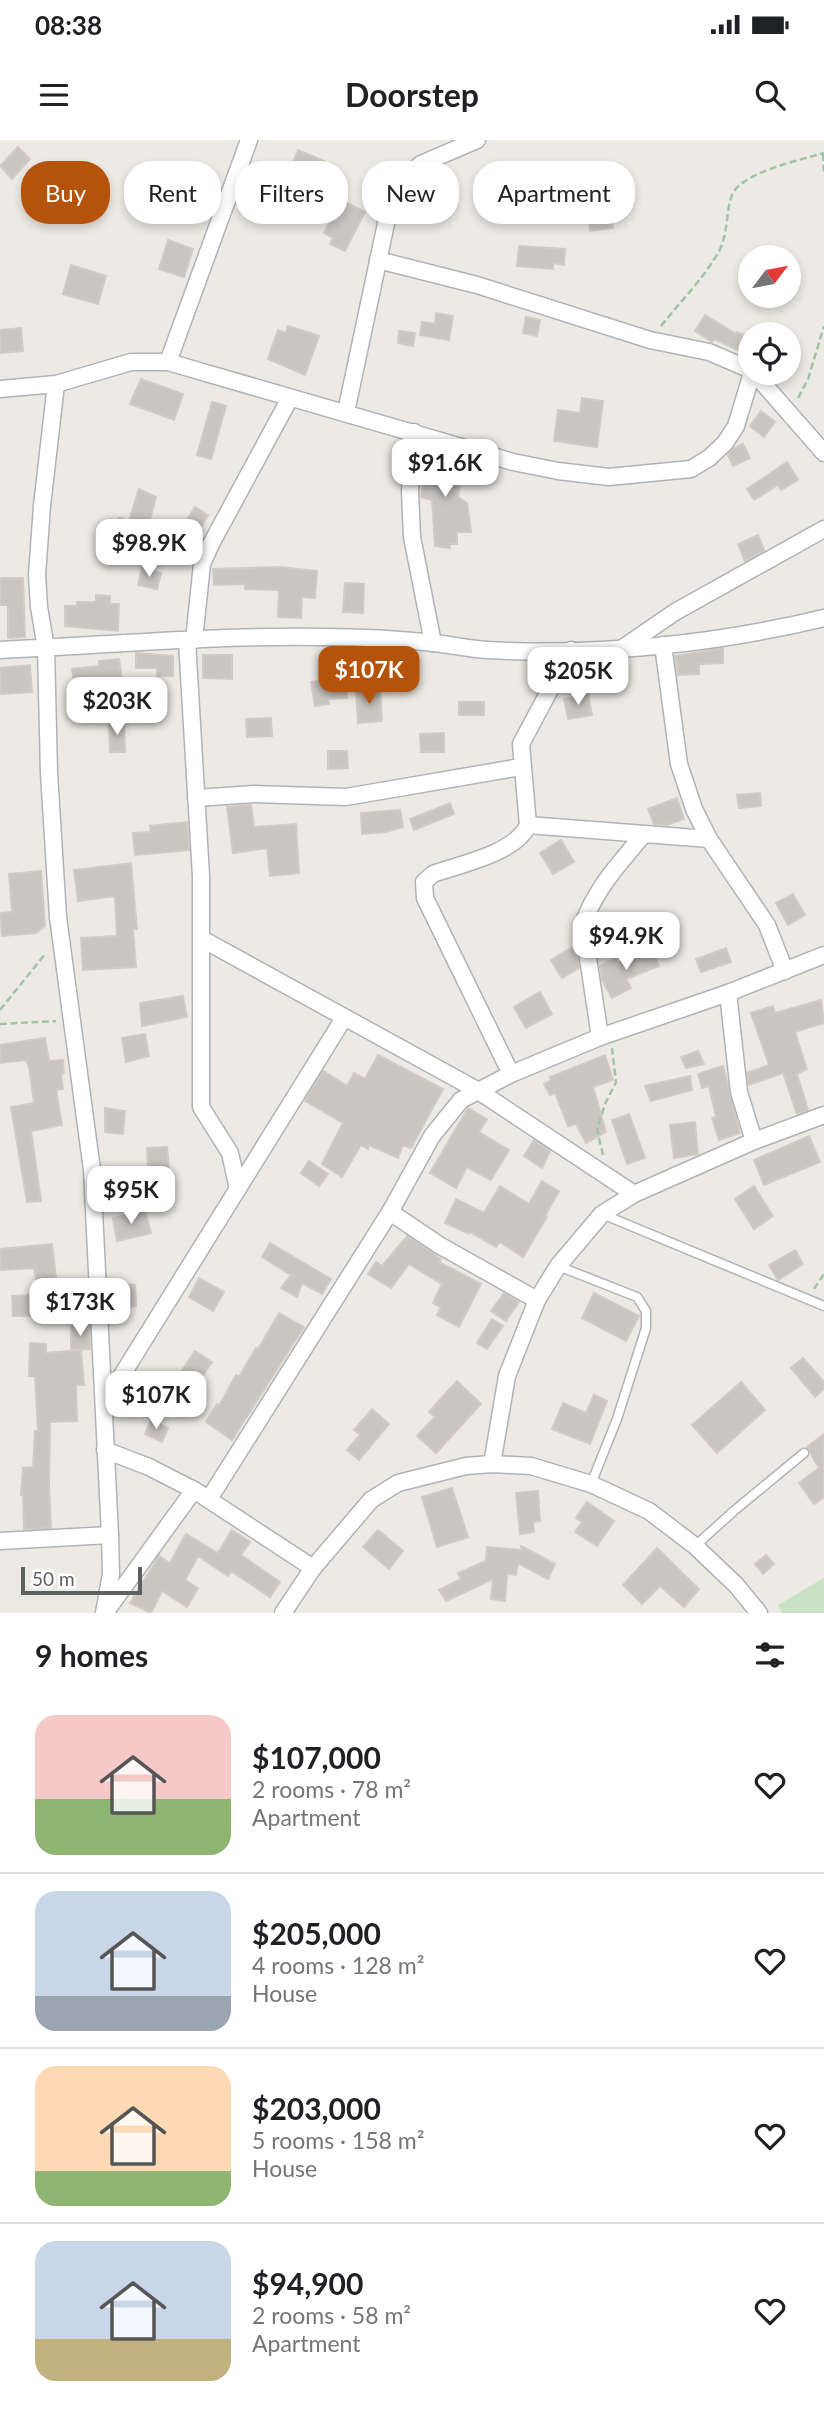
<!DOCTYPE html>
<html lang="en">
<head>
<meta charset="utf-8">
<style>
	body { margin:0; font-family:Lato,sans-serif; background:#f6f6f6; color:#202124; height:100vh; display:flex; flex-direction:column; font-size:26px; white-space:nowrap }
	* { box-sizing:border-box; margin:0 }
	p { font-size:23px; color:#757577 }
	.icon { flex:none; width:38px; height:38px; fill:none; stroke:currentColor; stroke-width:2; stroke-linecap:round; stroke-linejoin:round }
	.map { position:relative; height:1473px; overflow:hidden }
	.panel { display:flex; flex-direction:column; background:#fff; flex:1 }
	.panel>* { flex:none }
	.top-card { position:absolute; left:21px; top:21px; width:782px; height:63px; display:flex; gap:14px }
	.needle { width:46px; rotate:58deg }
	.tools { position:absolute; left:738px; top:105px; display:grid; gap:14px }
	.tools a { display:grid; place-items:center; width:63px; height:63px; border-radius:50%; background:#fff; box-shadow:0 4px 10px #0003; font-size:35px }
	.scale { position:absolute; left:21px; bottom:18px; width:121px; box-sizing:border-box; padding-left:7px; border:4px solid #5d6164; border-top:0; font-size:19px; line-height:24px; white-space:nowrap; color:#5d6164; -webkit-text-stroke:5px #fff; paint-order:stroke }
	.price { position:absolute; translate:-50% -60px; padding:0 16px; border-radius:14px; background:#fff; color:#222; font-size:23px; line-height:46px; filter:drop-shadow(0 2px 4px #0008) }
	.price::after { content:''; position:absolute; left:50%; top:42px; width:21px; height:16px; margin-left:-10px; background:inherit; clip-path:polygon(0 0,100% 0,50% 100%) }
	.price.current { background:#b45309; color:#fff }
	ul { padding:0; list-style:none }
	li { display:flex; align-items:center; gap:21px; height:175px; padding:0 35px }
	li+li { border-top:2px solid #e0e0e0 }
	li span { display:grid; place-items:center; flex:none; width:196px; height:140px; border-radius:21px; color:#555 }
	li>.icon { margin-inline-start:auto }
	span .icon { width:84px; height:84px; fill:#fffc; stroke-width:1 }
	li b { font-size:30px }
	h2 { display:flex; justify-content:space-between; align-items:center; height:84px; padding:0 35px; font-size:30px }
	.pill { padding:0 24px; border-radius:28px; background:#fff; box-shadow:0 4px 10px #0003; font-size:24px; line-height:63px }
	.pill.current { background:#b45309; color:#fff }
	.status { display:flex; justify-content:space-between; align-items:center; height:49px; padding:0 35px; background:#fff; direction:ltr }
	.status svg { height:19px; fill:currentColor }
	header { display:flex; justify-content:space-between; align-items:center; height:91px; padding:0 35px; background:#fff; font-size:32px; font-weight:700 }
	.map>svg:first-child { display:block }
	.green { fill:#c8e2c4 }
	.building { fill:#c9c5c1; stroke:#d2cbc4; stroke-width:2 }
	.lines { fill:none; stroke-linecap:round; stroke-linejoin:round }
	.service-casing { stroke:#b0b3b6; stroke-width:11 }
	.minor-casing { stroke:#b0b3b6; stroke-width:19 }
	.path { stroke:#9fc5a4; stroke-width:2.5; stroke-dasharray:7 3.5; stroke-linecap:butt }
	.service { stroke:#fff; stroke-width:8 }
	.minor { stroke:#fff; stroke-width:16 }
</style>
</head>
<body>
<div class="status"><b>08:38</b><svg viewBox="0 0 49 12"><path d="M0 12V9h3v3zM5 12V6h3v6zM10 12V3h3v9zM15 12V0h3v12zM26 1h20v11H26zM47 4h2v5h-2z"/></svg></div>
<header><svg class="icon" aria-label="menu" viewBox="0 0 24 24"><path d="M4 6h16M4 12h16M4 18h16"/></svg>Doorstep<svg class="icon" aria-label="search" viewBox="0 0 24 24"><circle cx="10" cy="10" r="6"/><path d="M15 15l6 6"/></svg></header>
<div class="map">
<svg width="824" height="1473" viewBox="0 0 824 1473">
	<rect width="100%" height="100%" fill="#edeae5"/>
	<!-- green -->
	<polygon class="green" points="824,1438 824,1473 782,1473 778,1465"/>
	<!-- building -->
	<g class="building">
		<polygon points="18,7 30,19 12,39 0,26"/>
		<polygon points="298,10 324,21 318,35 293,23"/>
		<polygon points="602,23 610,53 618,52 620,71 610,72 613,88 590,91 583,26"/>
		<polygon points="341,60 365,72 345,111 330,104 333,98 324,93"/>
		<polygon points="168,100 193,109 184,137 159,129"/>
		<polygon points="519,106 565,109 564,125 553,123 553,129 517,126"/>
		<polygon points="71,125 106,136 98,164 63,154"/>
		<polygon points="436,173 453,176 449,200 420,195 422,182 435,184"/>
		<polygon points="705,175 736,194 737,192 751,198 751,216 714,199 712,202 695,191"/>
		<polygon points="526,177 540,180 537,196 523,193"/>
		<polygon points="288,186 319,196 305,235 268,219 278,190 286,193"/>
		<polygon points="21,188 23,211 0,213 0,190"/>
		<polygon points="399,191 415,193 413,206 398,203"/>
		<polygon points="141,239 183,254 174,280 130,264"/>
		<polygon points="582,258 603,261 597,307 554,301 558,270 580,273"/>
		<polygon points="212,262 226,266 211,319 197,315"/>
		<polygon points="761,271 775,282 764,297 750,286"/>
		<polygon points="743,304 750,318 733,326 728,315 734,308"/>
		<polygon points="429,311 455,316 456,337 461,337 458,357 467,363 471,392 457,392 457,404 450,404 450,408 435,406 432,360 421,357"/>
		<polygon points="787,322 798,340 781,350 778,345 754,360 747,349"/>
		<polygon points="139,349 156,357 144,401 114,394 119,378 129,381"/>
		<polygon points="195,367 208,375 190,406 176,398"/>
		<polygon points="758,395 764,410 745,421 738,404"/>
		<polygon points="279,427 317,431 315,458 302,457 301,478 278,477 279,450 245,449 245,444 214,445 213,429"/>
		<polygon points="142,428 161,433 157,449 138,445"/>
		<polygon points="0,438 23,438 25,497 8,498 8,465 0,465"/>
		<polygon points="345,443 364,444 363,473 343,472"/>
		<polygon points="96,455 110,456 110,464 119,464 118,491 65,486 65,466 77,466 77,462 96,462"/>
		<polygon points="723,508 723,523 699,524 699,534 678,535 675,516"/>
		<polygon points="136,513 173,516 173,536 157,536 157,528 136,528"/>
		<polygon points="203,515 232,515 232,539 203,538"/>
		<polygon points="119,519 123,547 134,562 116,575 101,553 76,556 72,529 99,526 99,521"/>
		<polygon points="30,525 32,552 0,554 0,528"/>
		<polygon points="346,536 347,558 328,559 329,564 315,566 311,542"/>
		<polygon points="380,549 382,581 358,583 356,551"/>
		<polygon points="588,554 592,575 568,579 564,559"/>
		<rect x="459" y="562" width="25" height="13"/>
		<polygon points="271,578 272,596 247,597 246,579"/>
		<polygon points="124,582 125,612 110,612 109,583"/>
		<polygon points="444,593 444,612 421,612 420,594"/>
		<polygon points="328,611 347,611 348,628 328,629"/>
		<polygon points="760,653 761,666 739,668 737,655"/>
		<polygon points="677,658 684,679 667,685 654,684 648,669"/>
		<polygon points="450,663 454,674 414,690 410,679"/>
		<polygon points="251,665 254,687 296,684 299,733 270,736 267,708 233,713 227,667"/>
		<polygon points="400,670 403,687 385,692 362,694 361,673"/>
		<polygon points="187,682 189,710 135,715 133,693 151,692 150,686"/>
		<polygon points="561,700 574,722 553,734 540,713"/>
		<polygon points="131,723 137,789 133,789 136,827 83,830 81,798 117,796 115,756 78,761 74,730"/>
		<polygon points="41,731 45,786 36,793 2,796 0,773 12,772 9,734"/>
		<polygon points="793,754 805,775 788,785 776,763"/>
		<polygon points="571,808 578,820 579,828 562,838 551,820"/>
		<polygon points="726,808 731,822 701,832 696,819"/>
		<polygon points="653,810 659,826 626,839 631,848 612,858 602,840 600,826 615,818 618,823"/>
		<polygon points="540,852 552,874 526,888 514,867"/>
		<polygon points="183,856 187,877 142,886 140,863"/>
		<polygon points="821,860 824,883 795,892 807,929 797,934 808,970 797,974 783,933 749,945 747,933 769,925 751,873 773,866 775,873"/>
		<polygon points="145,894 149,916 126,922 122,898"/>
		<polygon points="45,898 49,921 63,920 64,933 61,934 63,949 56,950 62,985 31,991 41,1061 27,1062 11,967 34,963 29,927 26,920 0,923 0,905"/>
		<polygon points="698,911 704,924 686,928 681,917"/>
		<polygon points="378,915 443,949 411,1008 403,1005 398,1018 369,1005 368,1009 361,1005 342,1037 322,1024 343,983 305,961 323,931 347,946 354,933 365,939"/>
		<polygon points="605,915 613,940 593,947 606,992 586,1003 576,984 568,986 555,953 550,955 544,944 551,940 550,937"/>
		<polygon points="723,926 740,993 719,1000 712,978 716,977 709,946 702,948 698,934"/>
		<polygon points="690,936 692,950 651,961 645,946"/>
		<polygon points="105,968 125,971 123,994 105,992"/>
		<polygon points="468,968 487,979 479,992 509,1010 491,1040 467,1027 456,1048 430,1033"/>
		<polygon points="629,974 645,1018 627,1024 612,980"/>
		<polygon points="695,982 698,1014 674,1018 670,985"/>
		<polygon points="809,996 820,1022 764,1045 754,1020"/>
		<polygon points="534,1000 550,1011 542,1028 524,1016"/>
		<polygon points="167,1007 169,1029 148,1030 147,1008"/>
		<polygon points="309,1021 328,1034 319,1046 301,1033"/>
		<polygon points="542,1041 559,1051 545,1076 547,1077 523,1117 500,1102 496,1107 470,1092 469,1094 445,1083 456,1059 484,1073 500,1046 529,1064"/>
		<polygon points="754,1046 773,1076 754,1089 735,1059"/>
		<polygon points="145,1071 151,1093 117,1101 113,1078"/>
		<polygon points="407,1096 441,1119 439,1122 481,1144 459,1187 437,1175 441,1167 433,1163 442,1144 409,1124 391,1148 368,1134 376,1122 382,1126"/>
		<polygon points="270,1103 331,1139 322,1154 302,1143 297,1157 281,1148 291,1135 262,1117"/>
		<polygon points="52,1104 56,1138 36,1140 34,1128 0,1130 0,1109"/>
		<polygon points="795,1110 803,1124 778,1140 769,1125"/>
		<polygon points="199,1138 224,1152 213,1171 189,1157"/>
		<polygon points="123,1144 135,1145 136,1166 122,1169"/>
		<polygon points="504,1153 519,1162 506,1181 491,1171"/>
		<polygon points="594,1153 639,1176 626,1201 582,1178"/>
		<polygon points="31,1155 32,1176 13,1176 12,1156"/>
		<polygon points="279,1173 304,1187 232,1300 206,1282 217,1264 219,1266 236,1235 239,1237 256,1208 258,1209"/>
		<polygon points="492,1179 503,1186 487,1209 477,1203"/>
		<polygon points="89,1185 90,1209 71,1210 71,1186"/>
		<polygon points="30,1203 46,1204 46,1213 81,1210 84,1245 76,1245 77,1281 50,1282 49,1347 51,1388 24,1389 23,1355 21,1355 23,1328 33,1327 35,1291 38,1291 35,1236 29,1236"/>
		<polygon points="195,1211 212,1222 197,1244 180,1234"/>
		<polygon points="803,1218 824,1242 824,1249 815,1257 791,1228"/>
		<polygon points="457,1241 481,1264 436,1313 417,1296 435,1277 429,1272"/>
		<polygon points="741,1242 765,1270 717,1313 692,1285"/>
		<polygon points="594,1255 607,1261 590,1304 552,1289 563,1263 586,1273"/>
		<polygon points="372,1269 389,1284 359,1320 347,1310 360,1295 354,1290"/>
		<polygon points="151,1280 168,1288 162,1302 145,1294"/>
		<polygon points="824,1294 824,1357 814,1364 799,1343 819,1328 807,1307"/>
		<polygon points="452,1348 468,1397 437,1407 422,1357"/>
		<polygon points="538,1351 540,1381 533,1382 534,1392 520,1394 516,1353"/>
		<polygon points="587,1362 614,1381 597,1406 575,1392 582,1382 576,1378"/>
		<polygon points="232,1390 250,1402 241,1415 280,1442 270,1457 231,1431 228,1436 198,1416 185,1440 198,1448 187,1467 162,1451 151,1473 130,1463 159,1416 170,1423 186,1394 218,1413"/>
		<polygon points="378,1390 403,1411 389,1429 363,1407"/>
		<polygon points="521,1406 555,1424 548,1439 518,1423 516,1435 507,1434 505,1461 491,1459 493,1439 446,1461 439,1450 461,1439 458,1433 486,1421 487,1407 522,1410"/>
		<polygon points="657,1408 699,1449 684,1467 660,1446 642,1464 623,1445"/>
		<polygon points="766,1415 774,1424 763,1434 755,1424"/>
	</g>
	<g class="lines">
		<!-- service casing -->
		<g class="service-casing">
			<g id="service">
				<polyline points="602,1074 824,1166"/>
				<polyline points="558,1126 637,1157 646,1171 646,1188 617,1279 591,1344"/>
				<polyline points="695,1406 735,1370 804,1313"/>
			</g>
		</g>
		<!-- minor casing -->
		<g class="minor-casing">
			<g id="minor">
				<polyline points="378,120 477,145 650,200 709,212 751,230"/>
				<polyline points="168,222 249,0"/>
				<polyline points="754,233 824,313"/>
				<polyline points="56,244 42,366 37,435 39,467 46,508 49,633 58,777 92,1030 110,1395 111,1434 104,1473"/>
				<polyline points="0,249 56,244 131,222 168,222 513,322 558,331 609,337 691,329 709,318 725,303 736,286 752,233"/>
				<polyline points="346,272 391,60 401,41 421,24 477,0"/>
				<polyline points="414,292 410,351 412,397 433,503"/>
				<polyline points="194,500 202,424 211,404 290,258"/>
				<polyline points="187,501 201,736 201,967 230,1013 238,1049"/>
				<polyline points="663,505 679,624 694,669 709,699 767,785 785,831"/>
				<polyline points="624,507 675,472 824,389"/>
				<path d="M0 510C107 505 216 495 323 497 360 497 398 499 434 503 452 505 470 509 487 510 599 516 716 504 824 478"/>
				<polyline points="196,658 254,654 346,657 521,627"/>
				<polyline points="528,685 709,699"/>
				<polyline points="202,799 477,950 634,1054"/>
				<polyline points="728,853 739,952 754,1001"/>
				<path d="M600 897 583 785C594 750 620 723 643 695"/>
				<path d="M511 934 425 758 424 742 433 734C461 724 516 713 528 685L521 604 571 510"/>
				<polyline points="390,1072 439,1105 537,1160"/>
				<polyline points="104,1264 344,878"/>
				<polyline points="105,1310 149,1327 194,1350 313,1428"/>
				<polyline points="492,1324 507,1236 537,1160 558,1126 602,1074 634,1054 754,1001 824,975"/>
				<polyline points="209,1359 390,1072 432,996 461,960 511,934 600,897 728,853 824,815"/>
				<polyline points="0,1401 110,1395"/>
				<polyline points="107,1470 194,1350"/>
				<polyline points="283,1473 313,1428 371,1360 398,1343 466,1326 492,1324 531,1326 591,1344 649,1371 695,1406 736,1445 759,1473"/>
			</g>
		</g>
		<!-- path -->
		<g class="path">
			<polyline points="823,14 824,35"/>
			<path d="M661 186C680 162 703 139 718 113 729 94 725 74 732 55 740 33 803 19 824 13"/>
			<polyline points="798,258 808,239 824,186"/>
			<polyline points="0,870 46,813"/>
			<polyline points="0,884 56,881"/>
			<polyline points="603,1015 597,990 605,964 616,942 612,908"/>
			<polyline points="814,1149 824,1134"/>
		</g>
		<!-- service -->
		<use href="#service" class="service"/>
		<!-- minor -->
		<use href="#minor" class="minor"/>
	</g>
</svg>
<div class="tools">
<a><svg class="needle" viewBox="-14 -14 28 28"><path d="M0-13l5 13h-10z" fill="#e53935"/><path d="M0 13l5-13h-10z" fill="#757577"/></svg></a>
<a><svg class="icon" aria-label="locate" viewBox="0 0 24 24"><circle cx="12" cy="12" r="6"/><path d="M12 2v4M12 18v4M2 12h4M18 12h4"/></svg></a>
</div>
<div class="scale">50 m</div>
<b class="price" style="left:445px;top:359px">$91.6K</b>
<b class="price" style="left:149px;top:439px">$98.9K</b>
<b class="price current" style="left:369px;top:566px">$107K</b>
<b class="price" style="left:578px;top:567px">$205K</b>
<b class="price" style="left:117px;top:597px">$203K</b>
<b class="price" style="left:626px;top:832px">$94.9K</b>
<b class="price" style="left:131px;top:1086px">$95K</b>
<b class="price" style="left:80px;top:1198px">$173K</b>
<b class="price" style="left:156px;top:1291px">$107K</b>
<div class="top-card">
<a class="pill current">Buy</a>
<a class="pill">Rent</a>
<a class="pill">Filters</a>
<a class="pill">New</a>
<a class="pill">Apartment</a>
</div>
</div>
<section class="panel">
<h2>9 homes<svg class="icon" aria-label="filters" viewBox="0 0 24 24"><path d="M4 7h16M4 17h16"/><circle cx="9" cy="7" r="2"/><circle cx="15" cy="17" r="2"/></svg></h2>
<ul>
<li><span style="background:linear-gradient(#f6c9c9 60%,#8fb573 0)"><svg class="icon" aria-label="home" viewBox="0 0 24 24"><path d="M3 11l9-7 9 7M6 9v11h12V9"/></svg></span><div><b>$107,000</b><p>2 rooms · 78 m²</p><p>Apartment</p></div><svg class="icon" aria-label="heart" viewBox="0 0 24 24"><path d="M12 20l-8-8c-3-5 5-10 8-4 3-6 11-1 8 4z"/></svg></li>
<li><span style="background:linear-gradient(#c9d6e8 75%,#9aa5b1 0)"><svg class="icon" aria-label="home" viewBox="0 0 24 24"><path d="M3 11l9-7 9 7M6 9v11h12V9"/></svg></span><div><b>$205,000</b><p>4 rooms · 128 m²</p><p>House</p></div><svg class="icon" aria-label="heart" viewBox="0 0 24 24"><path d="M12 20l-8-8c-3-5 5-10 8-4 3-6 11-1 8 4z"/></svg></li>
<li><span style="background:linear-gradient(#ffd9b3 75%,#8fb573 0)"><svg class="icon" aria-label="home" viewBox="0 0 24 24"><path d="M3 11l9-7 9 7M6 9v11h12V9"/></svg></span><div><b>$203,000</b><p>5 rooms · 158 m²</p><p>House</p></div><svg class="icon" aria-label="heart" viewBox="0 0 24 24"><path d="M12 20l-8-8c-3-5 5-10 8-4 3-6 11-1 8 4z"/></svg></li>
<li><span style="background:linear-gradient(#c9d6e8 70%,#c2b280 0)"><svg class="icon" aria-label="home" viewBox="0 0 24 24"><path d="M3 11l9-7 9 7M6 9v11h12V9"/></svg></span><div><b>$94,900</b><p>2 rooms · 58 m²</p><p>Apartment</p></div><svg class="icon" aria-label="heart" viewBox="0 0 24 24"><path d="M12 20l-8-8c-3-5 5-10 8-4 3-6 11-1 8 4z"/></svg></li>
</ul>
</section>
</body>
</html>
